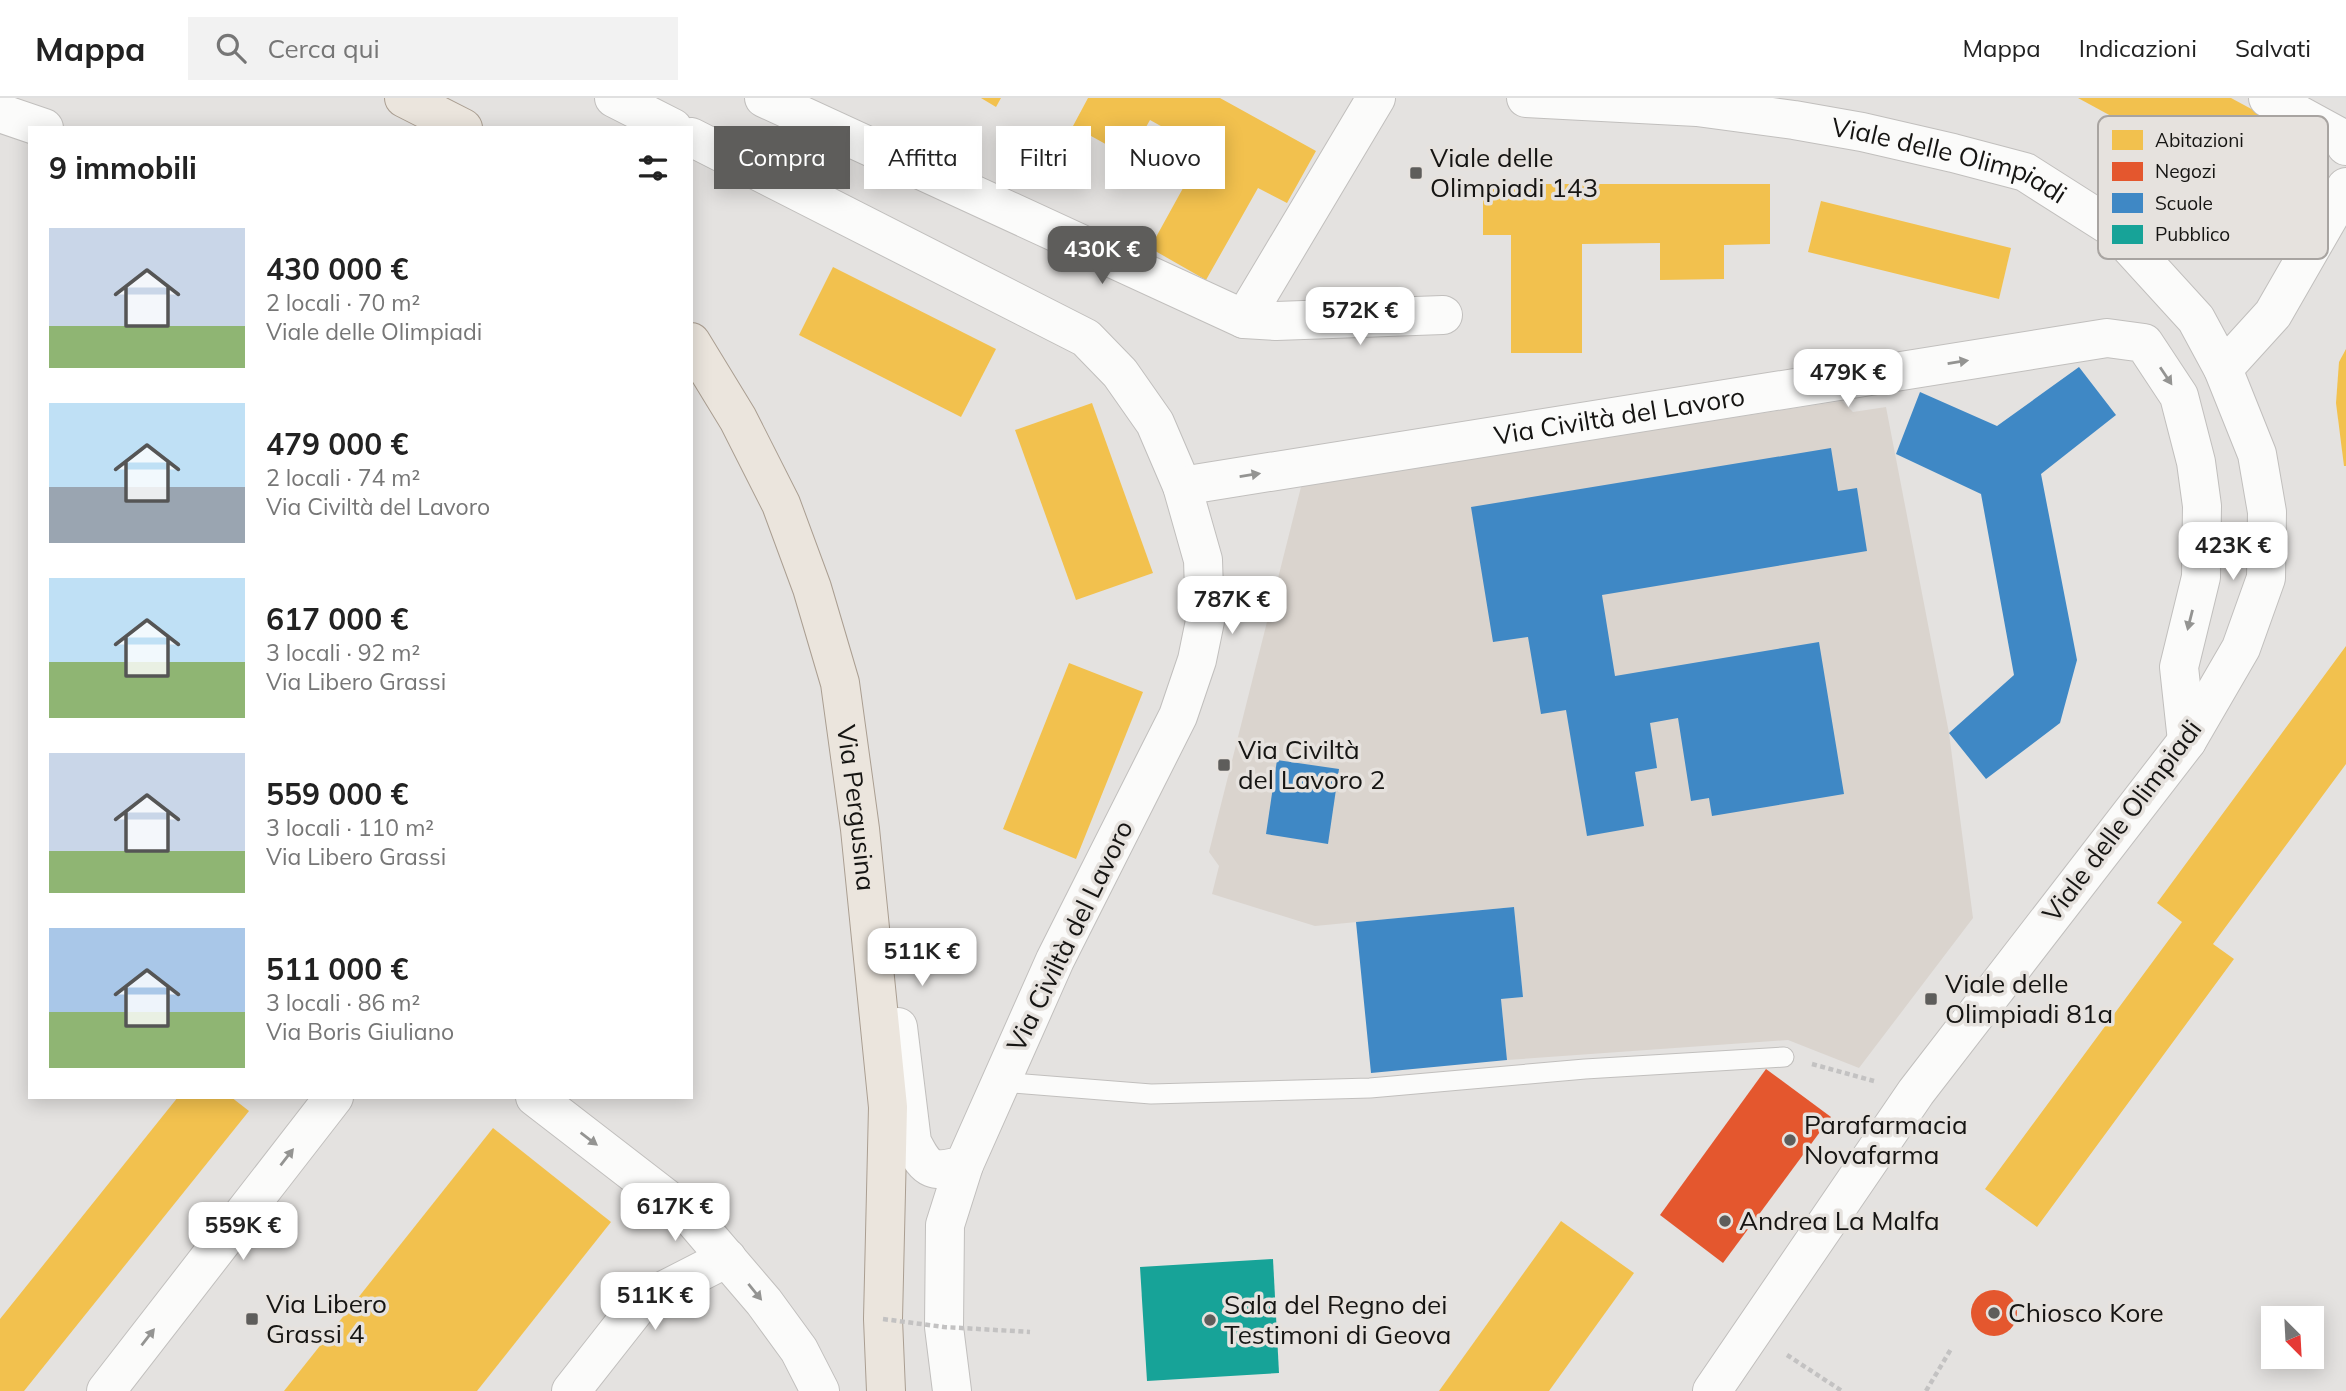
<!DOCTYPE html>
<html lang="it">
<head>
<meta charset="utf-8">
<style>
	body { margin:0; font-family:Mulish,sans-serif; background:#f2f2f2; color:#222; height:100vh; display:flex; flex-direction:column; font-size:26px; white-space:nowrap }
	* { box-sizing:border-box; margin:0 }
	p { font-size:23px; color:#767676 }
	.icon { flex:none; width:38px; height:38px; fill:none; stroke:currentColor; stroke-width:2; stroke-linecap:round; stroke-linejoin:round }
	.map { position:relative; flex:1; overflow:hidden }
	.panel { position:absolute; left:28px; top:28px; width:665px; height:973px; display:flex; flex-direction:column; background:#fff; border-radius:0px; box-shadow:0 4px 18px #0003 }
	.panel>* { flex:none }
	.guide { position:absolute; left:714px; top:28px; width:665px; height:63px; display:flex; gap:14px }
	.needle { width:46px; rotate:156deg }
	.fabs { position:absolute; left:2261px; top:1208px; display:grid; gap:14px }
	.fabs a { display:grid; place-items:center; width:63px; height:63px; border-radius:0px; background:#fff; box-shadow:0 4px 18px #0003; font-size:35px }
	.price { position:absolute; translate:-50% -60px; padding:0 16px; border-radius:14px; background:#fff; color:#222; font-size:23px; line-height:46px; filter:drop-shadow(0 2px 4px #0008) }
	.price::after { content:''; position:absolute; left:50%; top:42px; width:21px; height:16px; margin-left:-10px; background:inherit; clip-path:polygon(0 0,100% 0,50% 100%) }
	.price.selected { background:#5e5d5b; color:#fff }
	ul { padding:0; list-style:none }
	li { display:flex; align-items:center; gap:21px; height:175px; padding:0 21px }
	li span { display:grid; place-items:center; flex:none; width:196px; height:140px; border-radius:0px; color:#555 }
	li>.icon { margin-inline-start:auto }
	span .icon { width:84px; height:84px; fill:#fffc; stroke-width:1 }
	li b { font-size:30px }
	h2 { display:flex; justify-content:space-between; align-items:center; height:84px; padding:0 21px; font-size:30px }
	.tag { padding:0 24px; border-radius:0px; background:#fff; box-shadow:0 4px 18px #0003; font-size:24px; line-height:63px }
	.tag.selected { background:#5e5d5b; color:#fff }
	header { display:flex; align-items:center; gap:42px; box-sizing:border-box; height:98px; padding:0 35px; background:#fff; border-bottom:2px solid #e0e0e0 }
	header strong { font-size:33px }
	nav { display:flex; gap:38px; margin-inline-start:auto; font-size:24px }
	.search { width:490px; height:63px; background:#f2f2f2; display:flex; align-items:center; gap:18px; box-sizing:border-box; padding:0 24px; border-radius:0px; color:#767676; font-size:26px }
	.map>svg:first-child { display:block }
	.built { fill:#dad4ce }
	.homes { fill:#f2c14e }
	.shops { fill:#e4572e }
	.schools { fill:#3f88c5 }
	.public { fill:#17a398 }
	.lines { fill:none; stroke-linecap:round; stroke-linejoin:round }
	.lane-casing { stroke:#c1bfbd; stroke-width:21 }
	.street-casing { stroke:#c1bfbd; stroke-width:40 }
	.primary-casing { stroke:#aa9e91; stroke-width:40 }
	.path { stroke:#c3c2c2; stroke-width:4.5; stroke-dasharray:5 3.5; stroke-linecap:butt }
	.lane { stroke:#fbfbfa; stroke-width:19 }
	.street { stroke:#fbfbfa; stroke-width:38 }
	.primary { stroke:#ebe5dd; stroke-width:38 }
	.path-bridge { stroke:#c3c2c2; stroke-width:4.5; stroke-dasharray:5 3.5; stroke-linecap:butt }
	.oneway { fill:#949492 }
	.poi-dot { fill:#5e5d5b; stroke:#e6e2de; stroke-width:2.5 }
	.labels { text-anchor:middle; stroke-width:7; stroke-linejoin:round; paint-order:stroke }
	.poi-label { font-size:26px; fill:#161513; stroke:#e6e2de; text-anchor:start }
	.street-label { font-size:26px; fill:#161513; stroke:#e6e2de }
	.key { fill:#e6e2de; stroke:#a8a4a1; stroke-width:2 }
	.key-label { font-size:19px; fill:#161513 }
</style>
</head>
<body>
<header>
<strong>Mappa</strong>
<div class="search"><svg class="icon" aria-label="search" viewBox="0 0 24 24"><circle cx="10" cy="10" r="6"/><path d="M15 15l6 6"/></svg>Cerca qui</div>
<nav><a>Mappa</a><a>Indicazioni</a><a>Salvati</a></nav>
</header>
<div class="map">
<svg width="2346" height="1293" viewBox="0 0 2346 1293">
	<rect width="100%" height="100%" fill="#e4e2e0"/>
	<!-- built -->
	<polygon class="built" points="1842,303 1853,314 1886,309 1949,635 1973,820 1859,970 1788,942 1507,962 1501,901 1523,899 1514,809 1315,828 1212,796 1219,768 1209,754 1302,385"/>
	<!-- homes -->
	<g class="homes">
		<polygon points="981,0 1001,0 996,9"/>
		<polygon points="1088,0 1220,0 1316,53 1287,105 1258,90 1206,182 1150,150 1204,52 1150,22 1129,59 1073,28"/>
		<polygon points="2078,0 2231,0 2296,35 2260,99"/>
		<polygon points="1483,86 1770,86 1770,146 1724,147 1724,181 1660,182 1660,145 1582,146 1582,255 1511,255 1511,137 1483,137"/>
		<polygon points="1821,103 2011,150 1999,201 1808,154"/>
		<polygon points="833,169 996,251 961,319 799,237"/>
		<polygon points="2346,251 2346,368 2344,368 2336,305 2339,264"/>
		<polygon points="1092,305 1153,475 1076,502 1015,332"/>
		<polygon points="2346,548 2346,666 2213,846 2234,861 2037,1129 1985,1091 2182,824 2157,805"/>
		<polygon points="1069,565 1143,594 1076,761 1003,731"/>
		<polygon points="178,999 231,999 249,1013 24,1293 0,1293 0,1221"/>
		<polygon points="493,1030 611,1124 477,1293 284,1293"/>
		<polygon points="1561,1123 1634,1175 1549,1293 1439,1293"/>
	</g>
	<!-- shops -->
	<g class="shops">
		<polygon points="1766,971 1831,1019 1723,1165 1660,1117"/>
		<circle cx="1994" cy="1215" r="23"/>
	</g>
	<!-- schools -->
	<g class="schools">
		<polygon points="2079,269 2116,317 2041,376 2077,562 2060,625 1986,681 1949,635 2014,577 1981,396 1896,356 1920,294 1997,328"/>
		<polygon points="1831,350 1838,393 1857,390 1867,453 1602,497 1615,578 1819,544 1844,696 1712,718 1709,700 1691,703 1678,620 1650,625 1657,670 1635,674 1644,728 1587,738 1566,612 1541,616 1528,539 1493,544 1471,409"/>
		<polygon points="1277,662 1339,671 1328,746 1266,736"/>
		<polygon points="1514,809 1523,899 1501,901 1507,962 1371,975 1356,824"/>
	</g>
	<!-- public -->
	<polygon class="public" points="1273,1161 1279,1275 1147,1283 1140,1169"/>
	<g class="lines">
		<!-- lane casing -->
		<g class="lane-casing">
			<polyline id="lane" points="999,984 1151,996 1370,990 1585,971 1784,959"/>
		</g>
		<!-- street casing -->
		<g class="street-casing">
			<g id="street">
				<polyline points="614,0 673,30"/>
				<polyline points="764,0 1244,221 1276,223 1443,217"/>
				<path id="s1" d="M1526 0 1697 9 1794 22 1862 34 1953 55 2025 74 2113 130 2196 221 2223 271 2257 356 2267 414 2266 480 2241 550 2187 643 1916 994 1712 1293"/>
				<polyline points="2268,0 2343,41 2346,48"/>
				<polyline points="0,15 44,30"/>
				<polyline points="691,39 1086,240 1120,275 1155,325 1182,388 1203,462 1205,523 1197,562 1178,618 1055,862 964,1067 945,1127 944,1229 952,1293"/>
				<polyline points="1244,221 1376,0"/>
				<polyline points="2223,271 2273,216 2346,89"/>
				<path id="s2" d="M1182 388 2107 240 2144 245 2179 298 2196 364 2202 408 2201 479 2179 569 2187 643"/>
				<path d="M898 929 912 1044C927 1074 933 1075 964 1067"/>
				<polyline points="535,999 693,1121 764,1204 799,1252 820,1293"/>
				<polyline points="106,1293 334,999"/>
				<polyline points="571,1293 641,1204 727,1160"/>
			</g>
		</g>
		<!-- primary casing -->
		<g class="primary-casing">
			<g id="primary">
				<polyline points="404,0 463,30"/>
				<path id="s3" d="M691 244 738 321 781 406 812 490 840 585 860 731 888 1009 883 1221 886 1293"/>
			</g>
		</g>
		<!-- path -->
		<g class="path">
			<polyline points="1812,966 1874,983"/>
			<polyline points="1787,1257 1842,1293"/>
			<polyline points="1926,1293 1951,1251"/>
		</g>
		<!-- lane -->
		<use href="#lane" class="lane"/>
		<!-- street -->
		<use href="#street" class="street"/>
		<!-- primary -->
		<use href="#primary" class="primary"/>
		<!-- path-bridge -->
		<polyline class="path-bridge" points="883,1221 944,1229 1030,1234"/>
	</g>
	<!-- one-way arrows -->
	<defs><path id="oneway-solid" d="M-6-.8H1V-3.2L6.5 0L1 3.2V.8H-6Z" transform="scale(1.75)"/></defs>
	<g class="oneway">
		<use href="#oneway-solid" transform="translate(1958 264) rotate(-9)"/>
		<use href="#oneway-solid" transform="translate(2166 278) rotate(56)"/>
		<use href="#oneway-solid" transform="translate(1250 377) rotate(-9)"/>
		<use href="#oneway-solid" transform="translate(2190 522) rotate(104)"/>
		<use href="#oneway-solid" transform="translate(589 1041) rotate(37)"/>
		<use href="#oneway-solid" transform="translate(287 1059) rotate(-52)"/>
		<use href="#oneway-solid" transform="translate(755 1194) rotate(51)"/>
		<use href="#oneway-solid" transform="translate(148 1239) rotate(-52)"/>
	</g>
	<!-- markers -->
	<g class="poi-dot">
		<rect x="1409" y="68" width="14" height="14" rx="3.5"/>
		<rect x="1217" y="660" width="14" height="14" rx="3.5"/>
		<rect x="1924" y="894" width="14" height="14" rx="3.5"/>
		<circle cx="1790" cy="1042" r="7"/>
		<circle cx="1725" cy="1123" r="7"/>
		<circle cx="1994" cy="1215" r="7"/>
		<rect x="245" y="1214" width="14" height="14" rx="3.5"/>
		<circle cx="1210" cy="1222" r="7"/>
	</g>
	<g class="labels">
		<!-- poi labels -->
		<g class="poi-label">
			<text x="1430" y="69">Viale delle<tspan x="1430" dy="30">Olimpiadi 143</tspan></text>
			<text x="1238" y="661">Via Civiltà<tspan x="1238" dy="30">del Lavoro 2</tspan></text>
			<text x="1945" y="895">Viale delle<tspan x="1945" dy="30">Olimpiadi 81a</tspan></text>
			<text x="1804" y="1036">Parafarmacia<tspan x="1804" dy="30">Novafarma</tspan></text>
			<text x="1739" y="1132">Andrea La Malfa</text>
			<text x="266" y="1215">Via Libero<tspan x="266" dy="30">Grassi 4</tspan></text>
			<text x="1224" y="1216">Sala del Regno dei<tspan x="1224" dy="30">Testimoni di Geova</tspan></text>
			<text x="2008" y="1224">Chiosco Kore</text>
		</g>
		<!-- street labels -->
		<g class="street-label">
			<text dy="9" stroke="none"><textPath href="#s1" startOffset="430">Viale delle Olimpiadi</textPath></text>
			<text dy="9" stroke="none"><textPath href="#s2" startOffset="443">Via Civiltà del Lavoro</textPath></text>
			<text dy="9" stroke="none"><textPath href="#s3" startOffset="500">Via Pergusina</textPath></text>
			<text transform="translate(2122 723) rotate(-53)" y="9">Viale delle Olimpiadi</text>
			<text transform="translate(1070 838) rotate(-64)" y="9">Via Civiltà del Lavoro</text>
		</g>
	</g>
	<!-- legend -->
	<rect x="2098" y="18" width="230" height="143" rx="10" class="key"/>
	<rect x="2112" y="32" width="31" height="20" fill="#f2c14e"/>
	<rect x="2112" y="64" width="31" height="19" fill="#e4572e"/>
	<rect x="2112" y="95" width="31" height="20" fill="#3f88c5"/>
	<rect x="2112" y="127" width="31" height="19" fill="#17a398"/>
	<g class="key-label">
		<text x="2155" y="49">Abitazioni</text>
		<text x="2155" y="80">Negozi</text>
		<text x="2155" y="112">Scuole</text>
		<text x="2155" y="143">Pubblico</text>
	</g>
</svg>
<div class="fabs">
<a><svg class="needle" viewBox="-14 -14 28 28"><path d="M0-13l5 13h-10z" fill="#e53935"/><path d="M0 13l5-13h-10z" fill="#767676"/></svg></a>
</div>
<b class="price selected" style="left:1102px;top:188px">430K €</b>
<b class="price" style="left:1360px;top:249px">572K €</b>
<b class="price" style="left:1848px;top:311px">479K €</b>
<b class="price" style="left:2233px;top:484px">423K €</b>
<b class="price" style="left:1232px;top:538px">787K €</b>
<b class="price" style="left:922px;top:890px">511K €</b>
<b class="price" style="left:675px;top:1145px">617K €</b>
<b class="price" style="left:243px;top:1164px">559K €</b>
<b class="price" style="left:655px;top:1234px">511K €</b>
<div class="guide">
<a class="tag selected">Compra</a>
<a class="tag">Affitta</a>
<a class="tag">Filtri</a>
<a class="tag">Nuovo</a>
</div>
<section class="panel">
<h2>9 immobili<svg class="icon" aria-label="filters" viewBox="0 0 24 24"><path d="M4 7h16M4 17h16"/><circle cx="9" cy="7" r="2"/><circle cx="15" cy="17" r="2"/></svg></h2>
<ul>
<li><span style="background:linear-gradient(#c9d6e8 70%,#8fb573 0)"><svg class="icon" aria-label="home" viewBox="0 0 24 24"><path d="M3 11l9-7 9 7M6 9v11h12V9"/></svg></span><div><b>430 000 €</b><p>2 locali · 70 m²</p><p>Viale delle Olimpiadi</p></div></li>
<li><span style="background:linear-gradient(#bfe0f5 60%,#9aa5b1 0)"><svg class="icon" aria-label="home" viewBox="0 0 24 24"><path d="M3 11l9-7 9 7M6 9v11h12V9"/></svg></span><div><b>479 000 €</b><p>2 locali · 74 m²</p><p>Via Civiltà del Lavoro</p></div></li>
<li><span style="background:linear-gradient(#bfe0f5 60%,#8fb573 0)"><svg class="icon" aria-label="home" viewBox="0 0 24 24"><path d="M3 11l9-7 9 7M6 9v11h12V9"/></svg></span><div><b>617 000 €</b><p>3 locali · 92 m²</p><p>Via Libero Grassi</p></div></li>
<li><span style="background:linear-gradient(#c9d6e8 70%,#8fb573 0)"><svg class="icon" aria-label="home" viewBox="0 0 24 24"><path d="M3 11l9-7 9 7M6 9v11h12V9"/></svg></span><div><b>559 000 €</b><p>3 locali · 110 m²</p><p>Via Libero Grassi</p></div></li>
<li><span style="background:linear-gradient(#a9c7e8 60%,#8fb573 0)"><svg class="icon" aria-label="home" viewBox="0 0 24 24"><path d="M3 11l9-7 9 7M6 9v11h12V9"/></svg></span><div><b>511 000 €</b><p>3 locali · 86 m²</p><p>Via Boris Giuliano</p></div></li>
</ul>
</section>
</div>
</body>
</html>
